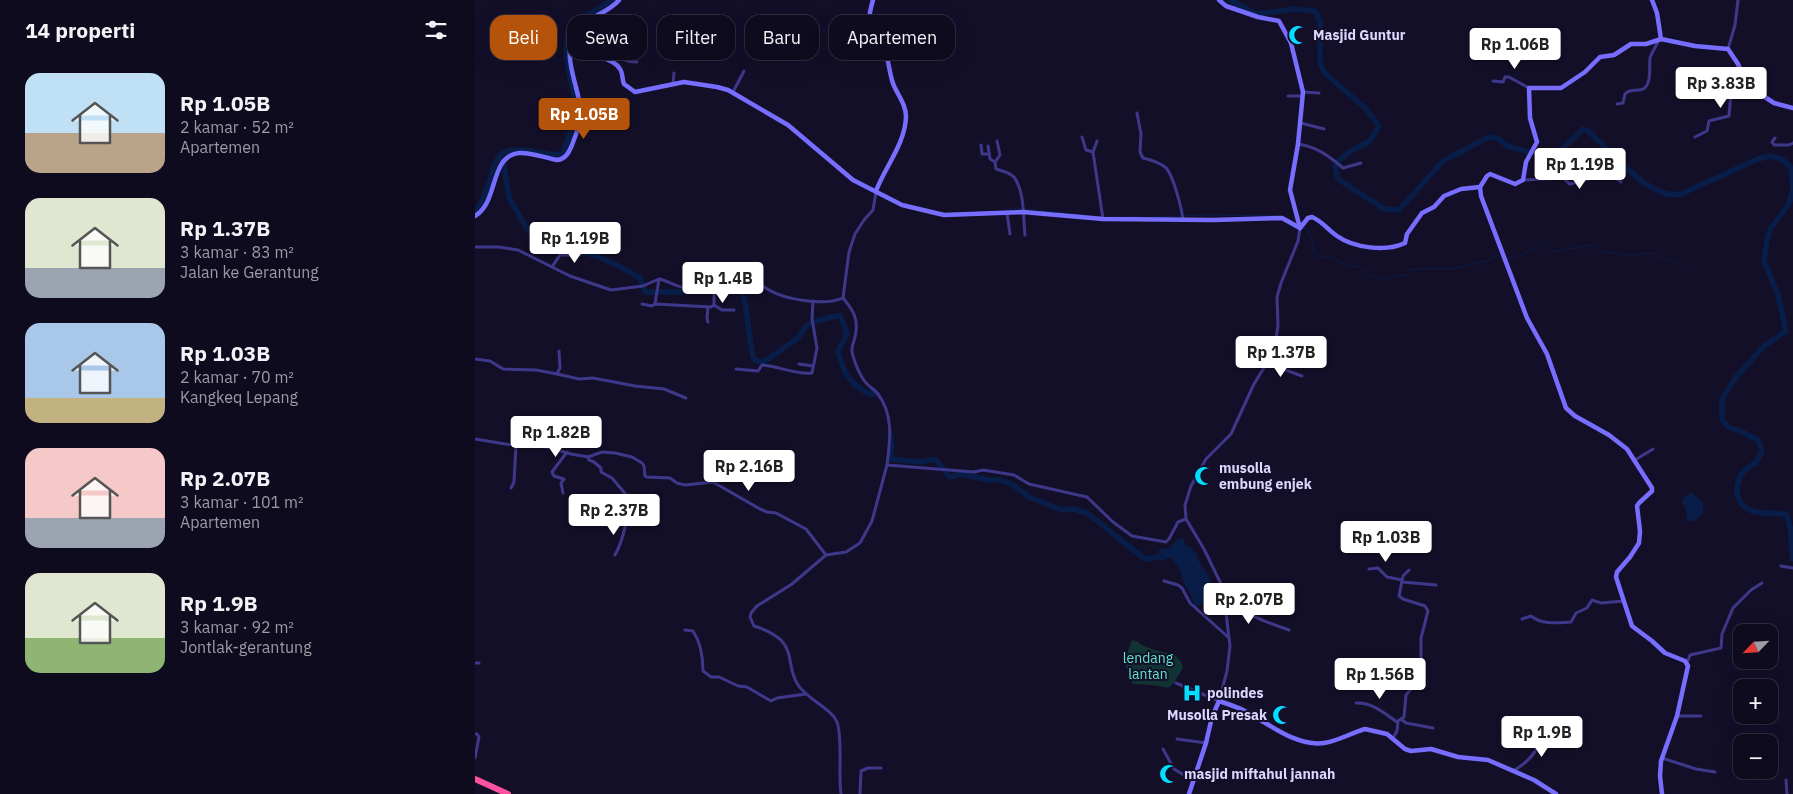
<!DOCTYPE html>
<html lang="id">
<head>
<meta charset="utf-8">
<style>
	body { margin:0; font-family:"IBM Plex Sans",sans-serif; background:#181428; color:#f1f3f6; height:100vh; display:flex; flex-direction:column; font-size:19px; white-space:nowrap }
	* { box-sizing:border-box; margin:0 }
	p { font-size:16px; color:#9b9ba4 }
	.icon { flex:none; width:28px; height:28px; fill:none; stroke:currentColor; stroke-width:2; stroke-linecap:round; stroke-linejoin:round }
	.map { position:relative; flex:1; overflow:hidden }
	.details { display:flex; flex-direction:column; background:#0f0b1f; width:475px }
	.details>* { flex:none }
	.banner { position:absolute; left:15px; top:15px; width:475px; height:45px; display:flex; gap:10px }
	.needle { width:32px; rotate:245deg }
	.buttons { position:absolute; left:1258px; top:624px; display:grid; gap:10px }
	.buttons a { display:grid; place-items:center; width:45px; height:45px; border-radius:10px; background:#0f0b1f; box-shadow:0 5px 20px #0002,0 0 0 1px #2f2b3d; font-size:25px }
	.price { position:absolute; translate:-50% -42px; padding:0 11px; border-radius:5px; background:#fff; color:#222; font-size:16px; line-height:32px; filter:drop-shadow(0 1px 2px #0008) }
	.price::after { content:''; position:absolute; left:50%; top:30px; width:15px; height:11px; margin-left:-8px; background:inherit; clip-path:polygon(0 0,100% 0,50% 100%) }
	.price.on { background:#b45309; color:#fff }
	ul { padding:0; list-style:none }
	li { display:flex; align-items:center; gap:15px; height:125px; padding:0 25px }
	li span { display:grid; place-items:center; flex:none; width:140px; height:100px; border-radius:15px; color:#555 }
	li>.icon { margin-inline-start:auto }
	span .icon { width:60px; height:60px; fill:#fffc; stroke-width:1 }
	li b { font-size:21px }
	h2 { display:flex; justify-content:space-between; align-items:center; height:60px; padding:0 25px; font-size:21px }
	.tag { padding:0 18px; border-radius:15px; background:#0f0b1f; box-shadow:0 5px 20px #0002,0 0 0 1px #2f2b3d; font-size:18px; line-height:45px }
	.tag.on { background:#b45309; color:#fff }
	main { display:flex; flex:1; min-height:0 }
	.map>svg:first-child { display:block }
	.green { fill:#123333 }
	.water { fill:#081d48 }
	.lines { fill:none; stroke-linecap:round; stroke-linejoin:round }
	.stream { stroke:#081d48; stroke-width:1 }
	.river { stroke:#081d48; stroke-width:5.5 }
	.street { stroke:#3e388a; stroke-width:3 }
	.secondary { stroke:#776eff; stroke-width:4.5 }
	.highway { stroke:#ff529e; stroke-width:6 }
	.labels { text-anchor:middle; stroke-width:4; stroke-linejoin:round; paint-order:stroke }
	.poi-label { font-size:14px; font-weight:bold; fill:#ddd7ff; stroke:#140f29; text-anchor:start }
	.park-label { font-size:14px; fill:#5de5c8; stroke:#140f29 }
</style>
</head>
<body>
<main>
<section class="details">
<h2>14 properti<svg class="icon" aria-label="filters" viewBox="0 0 24 24"><path d="M4 7h16M4 17h16"/><circle cx="9" cy="7" r="2"/><circle cx="15" cy="17" r="2"/></svg></h2>
<ul>
<li><span style="background:linear-gradient(#bfe0f5 60%,#b9a48a 0)"><svg class="icon" aria-label="home" viewBox="0 0 24 24"><path d="M3 11l9-7 9 7M6 9v11h12V9"/></svg></span><div><b>Rp 1.05B</b><p>2 kamar · 52 m²</p><p>Apartemen</p></div></li>
<li><span style="background:linear-gradient(#dfe7d0 70%,#9aa5b1 0)"><svg class="icon" aria-label="home" viewBox="0 0 24 24"><path d="M3 11l9-7 9 7M6 9v11h12V9"/></svg></span><div><b>Rp 1.37B</b><p>3 kamar · 83 m²</p><p>Jalan ke Gerantung</p></div></li>
<li><span style="background:linear-gradient(#a9c7e8 75%,#c2b280 0)"><svg class="icon" aria-label="home" viewBox="0 0 24 24"><path d="M3 11l9-7 9 7M6 9v11h12V9"/></svg></span><div><b>Rp 1.03B</b><p>2 kamar · 70 m²</p><p>Kangkeq Lepang</p></div></li>
<li><span style="background:linear-gradient(#f6c9c9 70%,#9aa5b1 0)"><svg class="icon" aria-label="home" viewBox="0 0 24 24"><path d="M3 11l9-7 9 7M6 9v11h12V9"/></svg></span><div><b>Rp 2.07B</b><p>3 kamar · 101 m²</p><p>Apartemen</p></div></li>
<li><span style="background:linear-gradient(#dfe7d0 65%,#8fb573 0)"><svg class="icon" aria-label="home" viewBox="0 0 24 24"><path d="M3 11l9-7 9 7M6 9v11h12V9"/></svg></span><div><b>Rp 1.9B</b><p>3 kamar · 92 m²</p><p>Jontlak-gerantung</p></div></li>
</ul>
</section>
<div class="map">
<svg width="1318" height="794" viewBox="0 0 1318 794">
	<rect width="100%" height="100%" fill="#140f29"/>
	<!-- green -->
	<path class="green" d="M657 640C662 641 663 642 667 645 672 648 693 654 699 654L706 662 708 667 699 683 693 688C681 685 670 684 658 684L649 662Z"/>
	<!-- water -->
	<g class="water">
		<polygon points="1216,493 1227,501 1229,512 1219,521 1212,521 1211,508 1207,503 1208,498"/>
		<path d="M708 538 711 546 717 547 718 551 722 553C722 564 733 572 736 582L744 586 747 591 724 606H720L717 597 709 584 705 569 695 557 688 561 684 560 683 554 684 550 688 548 693 549 702 540Z"/>
	</g>
	<g class="lines">
		<!-- stream -->
		<g class="stream">
			<polyline points="527,211 542,208 608,215"/>
			<polyline points="629,217 667,217"/>
			<polyline points="679,217 730,215 802,216"/>
			<path d="M828 228 833 230 838 243 839 253C846 259 850 256 858 258 860 259 862 261 865 262 878 267 887 265 896 277L910 279 933 274 935 269H977L1012 261 1025 254"/>
			<polyline points="1031,259 1048,254 1068,243 1072,245 1074,252 1118,245 1122,251 1160,256 1170,253 1179,253 1181,256 1209,265"/>
		</g>
		<!-- river -->
		<g class="river">
			<path d="M755 0 781 14 820 9 840 11 845 21V63L849 72 892 110 904 126 895 141 876 151 862 162 860 166 863 179 909 209 924 210 968 161 1014 137 1024 139 1032 146 1070 156 1083 153 1108 129 1113 131C1132 148 1168 191 1194 194 1198 195 1202 194 1206 194L1283 159 1295 156 1307 159 1316 168 1318 189 1314 204 1296 228 1292 239 1289 261 1303 295 1311 331 1289 346 1261 377 1247 399V419L1253 427 1267 432 1283 440 1287 451C1285 454 1283 459 1281 462 1278 466 1272 467 1269 471 1263 479 1260 487 1263 497 1268 516 1295 513 1311 514 1318 528 1315 543 1318 559"/>
			<path d="M23 158 28 160 34 198 52 229 63 243 79 251H99L122 256 142 265 165 278 170 292H214L230 291 248 284 266 285C274 310 272 335 279 360L289 362 323 338 332 325 342 321 365 315 372 334 363 351C368 374 375 384 396 395L398 390 402 394"/>
			<path d="M0 211C15 195 15 165 26 155 29 151 39 150 44 150 58 149 72 156 86 155L88 153 100 120 102 109 93 68 91 51 93 33 111 16 137 0"/>
			<polyline points="415,433 417,446 414,459 445,462 460,459 475,477 486,474 514,480 525,480 537,484 554,497 587,510 599,509 612,513 670,559 683,557"/>
		</g>
		<!-- street -->
		<g class="street">
			<path d="M112 22C118 25 118 29 122 34 125 38 128 38 132 40 146 52 139 61 162 62"/>
			<polyline points="1253,49 1260,25 1263,0"/>
			<polyline points="1018,81 1028,82 1030,77 1034,77 1054,88"/>
			<polyline points="198,84 199,73"/>
			<polyline points="258,92 269,71"/>
			<polyline points="828,92 844,93"/>
			<polyline points="813,96 827,96"/>
			<path d="M1142 104 1148 103 1150 94C1156 88 1162 92 1168 89 1177 85 1174 65 1175 58 1177 52 1181 46 1184 40"/>
			<path d="M662 113 666 134 665 152 668 158C677 160 683 162 690 167 698 173 707 210 708 220"/>
			<polyline points="826,123 849,129"/>
			<polyline points="607,137 611,150 618,152"/>
			<polyline points="1220,137 1232,131 1234,121 1254,116 1256,92 1270,92 1274,87"/>
			<polyline points="1300,138 1297,142 1299,145 1314,145 1318,143"/>
			<polyline points="622,141 618,152 628,219"/>
			<path d="M823 144C842 147 854 156 868 168L886 163"/>
			<polyline points="506,145 507,154 514,154"/>
			<path d="M513 146 515 159 520 162 521 169C527 171 534 172 539 177 550 192 548 218 550 235"/>
			<polyline points="520,162 525,155 522,141"/>
			<polyline points="1048,180 1088,178 1095,184 1118,178 1138,177 1146,182"/>
			<polyline points="532,213 535,234"/>
			<path d="M0 247H24L43 250 95 276 136 290 168 286 184 279C194 281 203 288 213 288 229 288 245 269 260 272 273 274 282 283 294 290 311 300 350 306 368 298 379 311 384 320 380 337 379 342 376 347 377 352 379 361 385 377 392 384 395 387 400 390 403 394 419 415 415 441 412 465"/>
			<polyline points="77,267 85,255 105,255 111,239"/>
			<polyline points="223,286 224,268"/>
			<polyline points="368,298 374,252 380,234 389,220 398,210 401,192"/>
			<polyline points="167,304 177,306 180,304 236,307 239,305 239,292 235,281"/>
			<polyline points="180,304 184,279"/>
			<polyline points="239,305 247,310 259,310"/>
			<polyline points="233,322 232,318 233,307"/>
			<polyline points="0,359 15,361 28,369 61,370 82,374 85,368 84,351"/>
			<polyline points="792,363 827,376"/>
			<polyline points="324,364 338,366"/>
			<path d="M261 369 283 371 287 365C304 366 320 375 337 373L342 348 337 319 338 301"/>
			<polyline points="82,374 104,379 118,378 160,386 189,389 211,398"/>
			<polyline points="0,439 37,445 72,447 96,454 113,457 127,452 140,453 157,457 167,463 169,466 170,476 172,477 195,478 202,483 210,485 238,482 285,509 292,512 301,513 331,529 351,555"/>
			<path d="M113 457 114 460 119 462 126 468V472L137 478 153 497C152 518 150 537 140 555"/>
			<polyline points="1160,460 1178,449"/>
			<polyline points="36,488 39,482 41,445"/>
			<polyline points="88,493 86,483 89,479 79,476 77,472 92,452"/>
			<polyline points="711,519 710,505 716,486 731,459 756,434 779,384 792,363 800,344 803,326 802,297 806,283 823,241 825,228"/>
			<polyline points="1306,566 1318,568"/>
			<polyline points="894,569 903,568 912,577 927,580"/>
			<polyline points="689,581 703,585 707,588 715,603 753,637"/>
			<polyline points="927,582 961,585"/>
			<path d="M749 595C768 614 790 622 814 630"/>
			<path d="M1047 619 1056 616C1067 625 1082 623 1096 622L1101 613 1112 608 1117 600 1126 603 1149 601"/>
			<path d="M210 630 218 631C226 643 228 657 228 671L236 677H244L263 686 272 687 296 701 302 698 331 694"/>
			<polyline points="0,663 4,663"/>
			<polyline points="1212,663 1215,655 1246,648 1247,634 1258,608 1276,590 1287,583"/>
			<polyline points="927,667 938,671 945,679"/>
			<path d="M881 703C897 702 909 713 922 722"/>
			<polyline points="1202,716 1226,716"/>
			<polyline points="926,719 931,723 958,728"/>
			<polyline points="0,734 2,734 4,737 0,758"/>
			<polyline points="918,738 922,731 923,721 929,717 931,695 946,677 946,638 953,611 950,606 928,599 924,596 928,576 934,570"/>
			<polyline points="702,739 731,743"/>
			<polyline points="688,749 699,769 719,781"/>
			<polyline points="1187,758 1221,769 1240,772"/>
			<path d="M1038 771C1056 761 1067 746 1070 725"/>
			<polyline points="1311,780 1312,794"/>
			<path d="M366 794C363 775 368 738 362 722 356 708 333 700 323 685 312 668 319 654 306 640 298 633 289 629 279 626L275 617 276 613 282 606 317 584 351 555 371 552 385 543 397 521 412 465 499 472 508 470 539 475 554 484 612 497 638 522 657 536 691 542 694 539 703 522 711 519 729 549 748 588 755 646 752 671 744 701 701 683"/>
			<polyline points="385,794 386,771 393,768 406,768"/>
		</g>
		<!-- secondary -->
		<g class="secondary">
			<path d="M398 0C394 13 391 29 399 41 402 45 407 47 410 52 415 63 414 77 420 88 425 98 431 106 431 117 430 144 410 167 401 191"/>
			<polyline points="744,0 751,6 783,17 804,21 816,43 828,92 823,144 815,190 825,228"/>
			<polyline points="1177,0 1182,13 1186,39 1220,46 1253,49 1263,64 1273,86 1299,103 1318,108"/>
			<path d="M95 52C108 52 138 57 145 69 148 73 147 80 149 84L160 92 209 82 242 87 253 90 313 125 378 180 427 205 469 215 548 212 628 219 739 220 807 218 825 228"/>
			<polyline points="1005,187 1012,176 1015,174 1040,184 1048,180 1051,162 1062,142 1055,118 1054,88 1086,88 1110,72 1125,57 1139,55 1156,44 1171,44 1186,39"/>
			<path d="M0 216C24 202 14 156 44 153 56 152 70 158 82 160 91 159 94 152 97 145 101 135 106 122 106 111 104 90 89 59 97 38 105 18 132 15 144 0"/>
			<path d="M825 228 833 218 837 217C847 221 853 230 862 236 879 248 911 252 930 243L932 234 947 213 959 207 969 196 986 189 1005 187 1006 196 1052 318 1072 354 1091 408 1100 416 1134 435 1152 449 1177 488V491L1164 503 1162 506 1165 531 1164 543 1155 557 1142 572 1141 577 1157 626 1177 641 1190 653 1210 661 1213 666 1202 716 1186 761 1185 776 1187 794"/>
			<path d="M714 794 731 743 737 717 744 701C753 704 762 707 770 711 793 723 821 747 849 743 863 741 876 733 890 729L912 734 930 749 936 751 956 749 983 757 1013 760 1059 780 1081 794"/>
		</g>
		<!-- highway -->
		<polyline class="highway" points="0,779 33,794"/>
	</g>
	<!-- icons -->
	<defs>
		<g id="mosque-bare" transform="scale(1.5)"><path d="M3.5-4.9A6 6 0 1 0 3.5 4.9A5 5 0 1 1 3.5-4.9Z" fill="#03ddff" stroke="#140f29" stroke-width="2.5" paint-order="stroke"/></g>
		<g id="hospital-bare" transform="scale(1.5)"><path d="M-5-5h3v3.5h4V-5h3V5h-3V1.5h-4V5h-3Z" fill="#03ddff" stroke="#140f29" stroke-width="2.5" paint-order="stroke"/></g>
	</defs>
	<g fill-rule="evenodd">
		<use href="#mosque-bare" x="823" y="35"/>
		<use href="#mosque-bare" x="729" y="476"/>
		<use href="#hospital-bare" x="717" y="693"/>
		<use href="#mosque-bare" x="807" y="715"/>
		<use href="#mosque-bare" x="694" y="774"/>
	</g>
	<g class="labels">
		<!-- poi labels -->
		<g class="poi-label">
			<text x="838" y="40">Masjid Guntur</text>
			<text x="744" y="473">musolla<tspan x="744" dy="16">embung enjek</tspan></text>
			<text x="732" y="698">polindes</text>
			<text x="792" y="720" text-anchor="end">Musolla Presak</text>
			<text x="709" y="779">masjid miftahul jannah</text>
		</g>
		<!-- park labels -->
		<g class="park-label">
			<text x="673" y="663">lendang<tspan x="673" dy="16">lantan</tspan></text>
		</g>
	</g>
</svg>
<div class="buttons">
<a><svg class="needle" viewBox="-14 -14 28 28"><path d="M0-13l5 13h-10z" fill="#e53935"/><path d="M0 13l5-13h-10z" fill="#9b9ba4"/></svg></a>
<a>+</a>
<a>−</a>
</div>
<b class="price" style="left:1040px;top:70px">Rp 1.06B</b>
<b class="price" style="left:1246px;top:109px">Rp 3.83B</b>
<b class="price on" style="left:109px;top:140px">Rp 1.05B</b>
<b class="price" style="left:1105px;top:190px">Rp 1.19B</b>
<b class="price" style="left:100px;top:264px">Rp 1.19B</b>
<b class="price" style="left:248px;top:304px">Rp 1.4B</b>
<b class="price" style="left:806px;top:378px">Rp 1.37B</b>
<b class="price" style="left:81px;top:458px">Rp 1.82B</b>
<b class="price" style="left:274px;top:492px">Rp 2.16B</b>
<b class="price" style="left:139px;top:536px">Rp 2.37B</b>
<b class="price" style="left:911px;top:563px">Rp 1.03B</b>
<b class="price" style="left:774px;top:625px">Rp 2.07B</b>
<b class="price" style="left:905px;top:700px">Rp 1.56B</b>
<b class="price" style="left:1067px;top:758px">Rp 1.9B</b>
<div class="banner">
<a class="tag on">Beli</a>
<a class="tag">Sewa</a>
<a class="tag">Filter</a>
<a class="tag">Baru</a>
<a class="tag">Apartemen</a>
</div>
</div>
</main>
</body>
</html>
